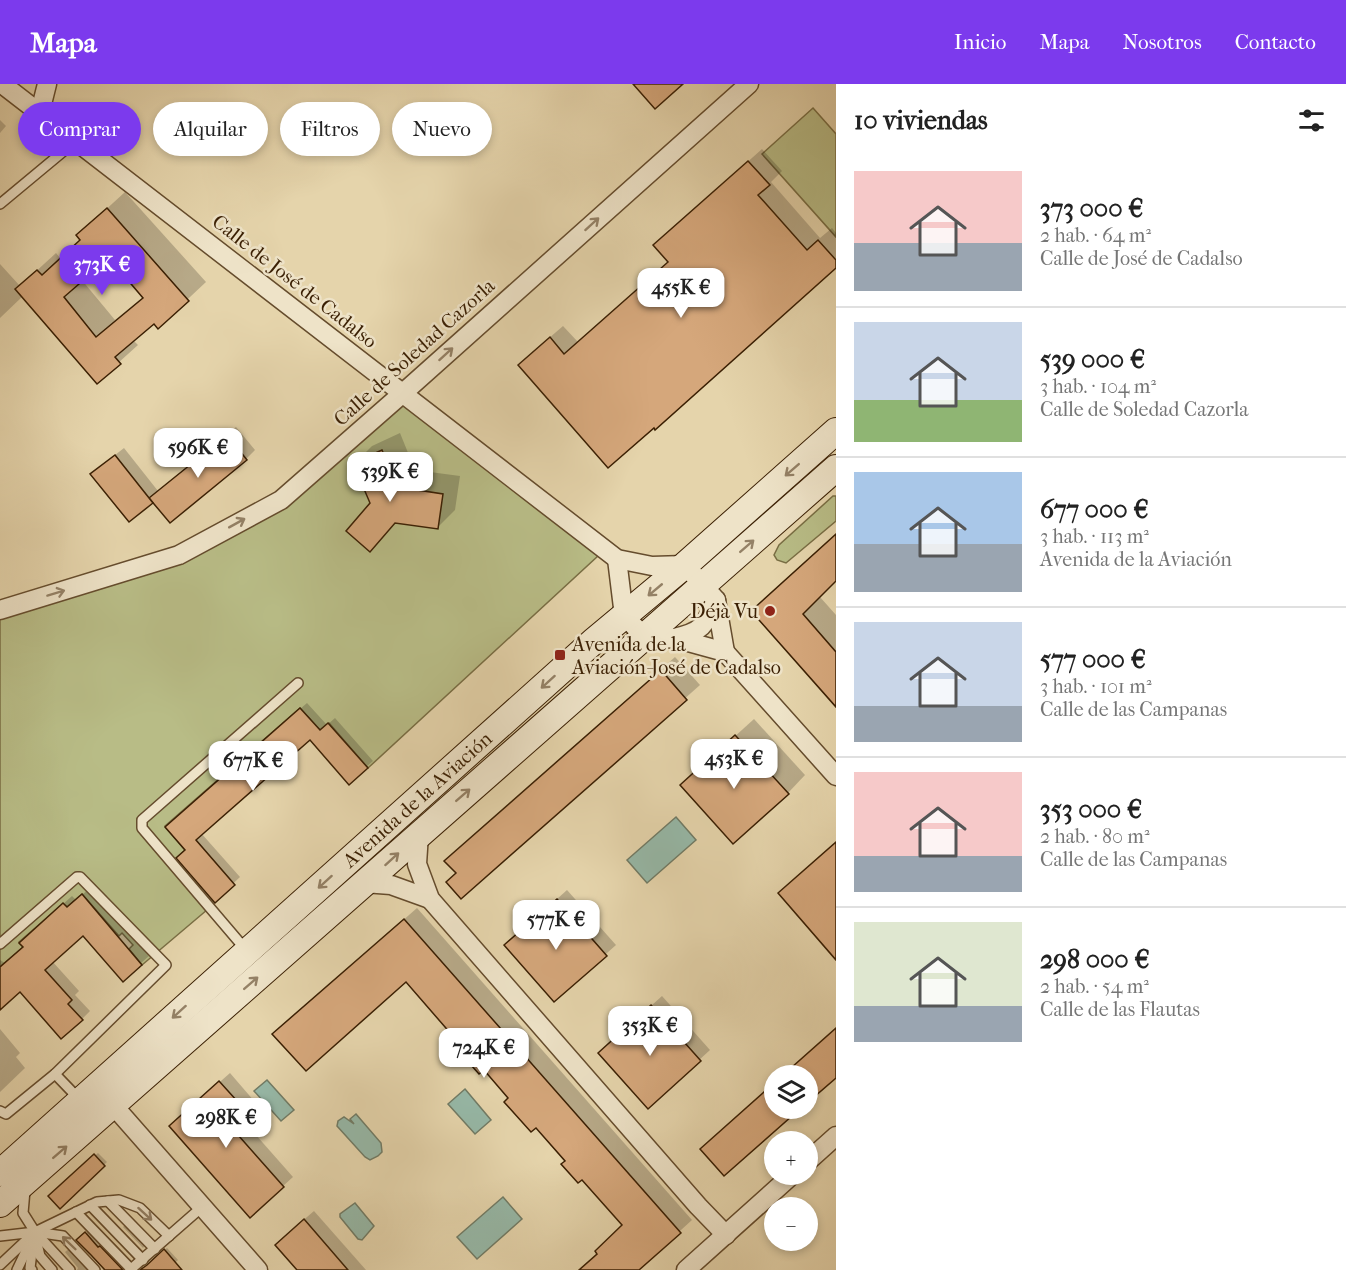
<!DOCTYPE html>
<html lang="es">
<head>
<meta charset="utf-8">
<style>
	body { margin:0; font-family:"IM FELL French Canon",serif; background:#f6f6f6; color:#222; height:100vh; display:flex; flex-direction:column; font-size:22px; white-space:nowrap }
	* { box-sizing:border-box; margin:0 }
	p { font-size:20px; color:#767676 }
	.icon { flex:none; width:33px; height:33px; fill:none; stroke:currentColor; stroke-width:2; stroke-linecap:round; stroke-linejoin:round }
	.map { position:relative; flex:1; overflow:hidden }
	.panel { display:flex; flex-direction:column; background:#fff; width:510px }
	.panel>* { flex:none }
	.top-card { position:absolute; left:18px; top:18px; width:570px; height:54px; display:flex; gap:12px }
	.controls { position:absolute; left:764px; top:981px; display:grid; gap:12px }
	.controls a { display:grid; place-items:center; width:54px; height:54px; border-radius:50%; background:#fff; box-shadow:0 3px 9px #0003; font-size:30px }
	.price { position:absolute; translate:-50% -51px; padding:0 14px; border-radius:12px; background:#fff; color:#222; font-size:20px; line-height:39px; filter:drop-shadow(0 2px 3px #0008) }
	.price::after { content:''; position:absolute; left:50%; top:36px; width:18px; height:14px; margin-left:-9px; background:inherit; clip-path:polygon(0 0,100% 0,50% 100%) }
	.price.on { background:#7c3aed; color:#fff }
	ul { padding:0; list-style:none }
	li { display:flex; align-items:center; gap:18px; height:150px; padding:0 18px }
	li+li { border-top:2px solid #e0e0e0 }
	li span { display:grid; place-items:center; flex:none; width:168px; height:120px; border-radius:0px; color:#555 }
	li>.icon { margin-inline-start:auto }
	span .icon { width:72px; height:72px; fill:#fffc; stroke-width:1 }
	li b { font-size:26px }
	h2 { display:flex; justify-content:space-between; align-items:center; height:72px; padding:0 18px; font-size:26px }
	.chip { padding:0 21px; border-radius:27px; background:#fff; box-shadow:0 3px 9px #0003; font-size:21px; line-height:54px }
	.chip.on { background:#7c3aed; color:#fff }
	header { display:flex; align-items:center; gap:36px; box-sizing:border-box; height:84px; padding:0 30px; background:#7c3aed; color:#fff }
	header strong { font-size:28px }
	nav { display:flex; gap:33px; margin-inline-start:auto; font-size:21px }
	main { display:flex; flex:1; min-height:0 }
	.map>svg:first-child { display:block }
	.green { fill:#b8bc86; stroke:#796e44; stroke-width:1.5 }
	.water { fill:#96b8a7; stroke:#717b65; stroke-width:1.5 }
	.shadow { fill:#0003; fill-rule:evenodd }
	.building { fill:#d5a77b; stroke:#3a1f03; stroke-width:1.5; fill-rule:evenodd }
	.lines { fill:none; stroke-linecap:round; stroke-linejoin:round }
	.service-casing { stroke:#654c2d; stroke-width:12 }
	.minor-casing { stroke:#654c2d; stroke-width:21 }
	.secondary-casing { stroke:#3a1f03; stroke-width:28 }
	.service { stroke:#eee3c8; stroke-width:9 }
	.minor { stroke:#eee3c8; stroke-width:18 }
	.secondary { stroke:#eee3c8; stroke-width:26 }
	.oneway { stroke:#948166 }
	.poi-dot { fill:#8f2418; stroke:#eee3c8; stroke-width:2 }
	.labels { text-anchor:middle; stroke-width:5; stroke-linejoin:round; paint-order:stroke }
	.street-label { font-size:20px; fill:#3a1f03; stroke:#eee3c8 }
	.poi-label { font-size:20px; fill:#3a1f03; stroke:#eee3c8; text-anchor:end }
</style>
</head>
<body>
<header>
<strong>Mapa</strong>
<nav><a>Inicio</a><a>Mapa</a><a>Nosotros</a><a>Contacto</a></nav>
</header>
<main>
<div class="map">
<svg width="836" height="1186" viewBox="0 0 836 1186">
	<rect width="100%" height="100%" fill="#e5d4ab"/>
	<filter id="stains"><feTurbulence type="fractalNoise" baseFrequency=".00333" numOctaves="4"/><feColorMatrix values="0 0 0 0 .2 0 0 0 0 .09 0 0 0 0 .02 0 0 0 .5 -.17"/></filter>
	<radialGradient id="worn" r=".72"><stop offset=".6" stop-color="#630" stop-opacity="0"/><stop offset="1" stop-color="#630" stop-opacity=".3"/></radialGradient>
	<!-- green -->
	<g class="green">
		<polygon points="813,24 836,50 836,153 762,70"/>
		<polygon points="403,309 599,471 368,684 329,639 320,646 300,624 165,742 185,766 175,775 214,820 142,881 129,865 133,861 122,849 119,852 82,810 67,823 63,820 19,858 23,863 0,883 0,534 288,419"/>
		<polygon points="833,412 836,412 836,437 786,479 777,476 774,471 779,461"/>
	</g>
	<!-- water -->
	<g class="water">
		<polygon points="676,733 696,756 647,799 627,776"/>
		<polygon points="267,996 294,1026 281,1037 254,1007"/>
		<polygon points="465,1005 491,1036 475,1050 448,1020"/>
		<polygon points="356,1030 381,1059 382,1068 378,1072 370,1076 365,1073 337,1042 338,1037 344,1033 354,1040 350,1035"/>
		<polygon points="503,1113 522,1135 477,1175 457,1153"/>
		<polygon points="355,1119 374,1142 362,1156 358,1155 340,1133 340,1130"/>
	</g>
	<!-- shadow -->
	<g class="shadow">
		<polygon points="0,36 6,42 0,49"/>
		<polygon points="762,65 782,87 771,98 820,154 832,144 836,149 836,182 608,382 533,268 563,242 578,258 670,177 668,149"/>
		<path d="M125 108 206 198 158 243 154 238 133 256 138 261 97 298 23 212 0 234V180L20 202 56 169 60 174 81 155 78 151ZM109 171 143 213 115 236 81 195Z"/>
		<polygon points="236,343 255,366 246,375 170,437 153,416 129,436 101,382 124,364 158,407"/>
		<polygon points="400,349 415,386 460,392 455,426 437,444 396,438 369,466 372,419 355,379 372,362"/>
		<polygon points="836,451 836,495 820,513 836,531 836,621 753,527"/>
		<polygon points="675,573 700,601 461,813 457,789 460,763"/>
		<polygon points="307,619 327,641 335,634 373,677 349,698 310,654 201,749 240,793 215,817 173,736"/>
		<polygon points="754,635 805,691 788,709 700,684"/>
		<polygon points="91,803 149,872 123,895 83,849 52,877 79,907 75,911 90,927 82,935 20,906 0,924 0,876 5,879 24,863 29,851 72,812 76,816"/>
		<polygon points="567,806 616,861 554,916 516,852"/>
		<polygon points="417,824 692,1136 637,1186 590,1186 598,1169 624,1141 406,896 286,939"/>
		<polygon points="662,912 710,966 649,1022 610,959"/>
		<polygon points="0,945 20,969 16,973 25,984 0,1008"/>
		<polygon points="230,989 255,1018 240,1033 293,1093 283,1102 180,1033"/>
		<polygon points="98,1069 107,1078 60,1123 50,1113"/>
		<polygon points="314,1127 366,1186 299,1186 286,1151"/>
		<polygon points="126,1140 146,1160 143,1164 123,1143"/>
		<polygon points="89,1147 127,1186 103,1186 102,1181 78,1156"/>
		<polygon points="70,1164 91,1186 77,1186 78,1184 65,1168"/>
		<polygon points="167,1164 178,1176 167,1186 142,1186"/>
	</g>
	<!-- building -->
	<g class="building">
		<polygon points="633,0 683,0 655,25"/>
		<polygon points="748,77 770,101 758,111 807,166 818,156 836,176 836,184 655,346 654,344 608,384 518,281 550,253 564,270 668,178 653,161"/>
		<path d="M107 124 189 217 158 245 154 240 115 273 121 280 97 300 15 205 37 186 42 191 80 156 76 151ZM109 174 143 214 96 253 64 213Z"/>
		<polygon points="227,351 247,376 170,439 149,414"/>
		<polygon points="382,366 398,403 443,410 438,445 395,439 370,468 346,447 370,419 353,379"/>
		<polygon points="115,371 153,419 129,438 90,390"/>
		<polygon points="836,450 836,497 803,530 836,568 836,623 751,527"/>
		<polygon points="661,586 687,616 461,815 446,798 456,789 444,777"/>
		<polygon points="300,624 320,646 328,639 368,684 349,701 310,656 196,756 235,801 215,819 176,774 185,766 165,743"/>
		<polygon points="735,651 789,710 733,760 680,701"/>
		<polygon points="836,758 836,876 778,809"/>
		<polygon points="82,810 142,881 123,898 83,852 45,886 72,916 68,920 83,936 61,955 20,908 0,926 0,883 23,863 19,859 63,819 67,823"/>
		<polygon points="557,815 607,872 554,918 504,861"/>
		<polygon points="404,835 681,1149 639,1186 579,1186 597,1170 595,1167 622,1141 582,1096 578,1099 561,1080 565,1077 536,1044 531,1048 504,1018 508,1014 484,986 479,990 454,962 458,958 406,898 306,987 272,950"/>
		<polygon points="651,921 701,977 648,1025 598,969"/>
		<polygon points="836,944 836,994 807,1019 807,992 782,992"/>
		<polygon points="219,997 247,1028 231,1043 284,1103 250,1134 169,1042"/>
		<polygon points="774,999 774,1024 801,1024 724,1092 700,1065"/>
		<polygon points="94,1070 105,1082 60,1125 48,1112"/>
		<polygon points="304,1135 348,1186 297,1186 275,1161"/>
		<polygon points="85,1148 98,1163 100,1162 123,1186 105,1186 91,1171 76,1156"/>
		<polygon points="164,1165 182,1186 140,1186 147,1181"/>
	</g>
	<g class="lines">
		<!-- service casing -->
		<g class="service-casing">
			<g id="service">
				<polyline points="0,120 77,56"/>
				<polyline points="0,860 77,793 80,793 166,881 55,990 6,1030 0,1027"/>
				<polyline points="246,866 142,744 142,736 298,599"/>
				<polyline points="55,990 80,1016"/>
				<polyline points="108,1117 155,1165"/>
				<polyline points="90,1121 143,1176"/>
				<polyline points="76,1128 131,1185"/>
				<polyline points="35,1148 70,1186"/>
				<polyline points="35,1151 40,1172 52,1186"/>
				<polyline points="0,1152 35,1148 63,1152 95,1186"/>
				<polyline points="0,1181 35,1148 23,1129 25,1106"/>
				<polyline points="17,1186 35,1148 97,1118 119,1116 140,1124 169,1152"/>
				<polyline points="32,1186 30,1184 33,1160"/>
				<polyline points="130,1186 202,1123"/>
			</g>
		</g>
		<!-- minor casing -->
		<g class="minor-casing">
			<g id="minor">
				<polyline points="2,0 617,475 652,482 685,481 716,516 725,568"/>
				<polyline points="40,28 47,0"/>
				<polyline points="617,475 624,532 644,552 660,555 674,554 725,568"/>
				<polyline points="0,526 179,471 281,416 403,309 749,0"/>
				<path d="M674 554C702 548 705 542 716 516"/>
				<polyline points="725,568 836,692"/>
				<polyline points="419,750 417,780 430,815 698,1122 726,1151"/>
				<polyline points="364,799 391,801 430,815"/>
				<polyline points="101,1019 113,1021 258,1186"/>
				<polyline points="807,1078 836,1052"/>
				<polyline points="686,1186 793,1090"/>
			</g>
		</g>
		<!-- secondary casing -->
		<g class="secondary-casing">
			<g id="secondary">
				<path id="s1" d="M0 1089 595 556 685 481 836 347"/>
				<polyline points="0,1120 836,384"/>
			</g>
		</g>
		<!-- service -->
		<use href="#service" class="service"/>
		<!-- minor -->
		<use href="#minor" class="minor"/>
		<!-- secondary -->
		<use href="#secondary" class="secondary"/>
	</g>
	<!-- one-way arrows -->
	<defs><path id="oneway-shaft" d="M-6 0H5M1.5-3L5.5 0L1.5 3" fill="none" stroke-width="1.6" stroke-linecap="round" stroke-linejoin="round" transform="scale(1.5)"/></defs>
	<g class="oneway">
		<use href="#oneway-shaft" transform="translate(592 140) rotate(-42)"/>
		<use href="#oneway-shaft" transform="translate(446 270) rotate(-42)"/>
		<use href="#oneway-shaft" transform="translate(792 386) rotate(139)"/>
		<use href="#oneway-shaft" transform="translate(237 439) rotate(-29)"/>
		<use href="#oneway-shaft" transform="translate(747 462) rotate(-41)"/>
		<use href="#oneway-shaft" transform="translate(655 506) rotate(140)"/>
		<use href="#oneway-shaft" transform="translate(56 509) rotate(-17)"/>
		<use href="#oneway-shaft" transform="translate(548 598) rotate(138)"/>
		<use href="#oneway-shaft" transform="translate(463 711) rotate(-41)"/>
		<use href="#oneway-shaft" transform="translate(392 775) rotate(-42)"/>
		<use href="#oneway-shaft" transform="translate(325 798) rotate(138)"/>
		<use href="#oneway-shaft" transform="translate(251 899) rotate(-41)"/>
		<use href="#oneway-shaft" transform="translate(179 928) rotate(138)"/>
		<use href="#oneway-shaft" transform="translate(60 1068) rotate(-41)"/>
		<use href="#oneway-shaft" transform="translate(145 1130) rotate(42)"/>
		<use href="#oneway-shaft" transform="translate(69 1159) rotate(-136)"/>
	</g>
	<!-- markers -->
	<g class="poi-dot">
		<circle cx="770" cy="527" r="6"/>
		<rect x="554" y="565" width="12" height="12" rx="3"/>
	</g>
	<g class="labels">
		<!-- street labels -->
		<g class="street-label">
			<text transform="translate(295 197) rotate(38)" y="7">Calle de José de Cadalso</text>
			<text transform="translate(414 268) rotate(-42)" y="7">Calle de Soledad Cazorla</text>
			<text dy="7" stroke="none"><textPath href="#s1" startOffset="560">Avenida de la Aviación</textPath></text>
		</g>
		<!-- poi labels -->
		<g class="poi-label">
			<text x="758" y="534">Déjà Vu</text>
			<text x="572" y="567" text-anchor="start">Avenida de la<tspan x="572" dy="23">Aviación-José de Cadalso</tspan></text>
		</g>
	</g>
	<rect width="100%" height="100%" filter="url(#stains)"/>
	<rect width="100%" height="100%" fill="url(#worn)"/>
</svg>
<div class="controls">
<a><svg class="icon" aria-label="layers" viewBox="0 0 24 24"><path d="M12 4l9 5-9 5-9-5zM3 14l9 5 9-5"/></svg></a>
<a>+</a>
<a>−</a>
</div>
<b class="price on" style="left:102px;top:212px">373K €</b>
<b class="price" style="left:681px;top:235px">455K €</b>
<b class="price" style="left:198px;top:395px">596K €</b>
<b class="price" style="left:390px;top:419px">539K €</b>
<b class="price" style="left:734px;top:706px">453K €</b>
<b class="price" style="left:253px;top:708px">677K €</b>
<b class="price" style="left:556px;top:867px">577K €</b>
<b class="price" style="left:650px;top:973px">353K €</b>
<b class="price" style="left:484px;top:995px">724K €</b>
<b class="price" style="left:226px;top:1065px">298K €</b>
<div class="top-card">
<a class="chip on">Comprar</a>
<a class="chip">Alquilar</a>
<a class="chip">Filtros</a>
<a class="chip">Nuevo</a>
</div>
</div>
<section class="panel">
<h2>10 viviendas<svg class="icon" aria-label="filters" viewBox="0 0 24 24"><path d="M4 7h16M4 17h16"/><circle cx="9" cy="7" r="2"/><circle cx="15" cy="17" r="2"/></svg></h2>
<ul>
<li><span style="background:linear-gradient(#f6c9c9 60%,#9aa5b1 0)"><svg class="icon" aria-label="home" viewBox="0 0 24 24"><path d="M3 11l9-7 9 7M6 9v11h12V9"/></svg></span><div><b>373 000 €</b><p>2 hab. · 64 m²</p><p>Calle de José de Cadalso</p></div></li>
<li><span style="background:linear-gradient(#c9d6e8 65%,#8fb573 0)"><svg class="icon" aria-label="home" viewBox="0 0 24 24"><path d="M3 11l9-7 9 7M6 9v11h12V9"/></svg></span><div><b>539 000 €</b><p>3 hab. · 104 m²</p><p>Calle de Soledad Cazorla</p></div></li>
<li><span style="background:linear-gradient(#a9c7e8 60%,#9aa5b1 0)"><svg class="icon" aria-label="home" viewBox="0 0 24 24"><path d="M3 11l9-7 9 7M6 9v11h12V9"/></svg></span><div><b>677 000 €</b><p>3 hab. · 113 m²</p><p>Avenida de la Aviación</p></div></li>
<li><span style="background:linear-gradient(#c9d6e8 70%,#9aa5b1 0)"><svg class="icon" aria-label="home" viewBox="0 0 24 24"><path d="M3 11l9-7 9 7M6 9v11h12V9"/></svg></span><div><b>577 000 €</b><p>3 hab. · 101 m²</p><p>Calle de las Campanas</p></div></li>
<li><span style="background:linear-gradient(#f6c9c9 70%,#9aa5b1 0)"><svg class="icon" aria-label="home" viewBox="0 0 24 24"><path d="M3 11l9-7 9 7M6 9v11h12V9"/></svg></span><div><b>353 000 €</b><p>2 hab. · 80 m²</p><p>Calle de las Campanas</p></div></li>
<li><span style="background:linear-gradient(#dfe7d0 70%,#9aa5b1 0)"><svg class="icon" aria-label="home" viewBox="0 0 24 24"><path d="M3 11l9-7 9 7M6 9v11h12V9"/></svg></span><div><b>298 000 €</b><p>2 hab. · 54 m²</p><p>Calle de las Flautas</p></div></li>
</ul>
</section>
</main>
</body>
</html>
